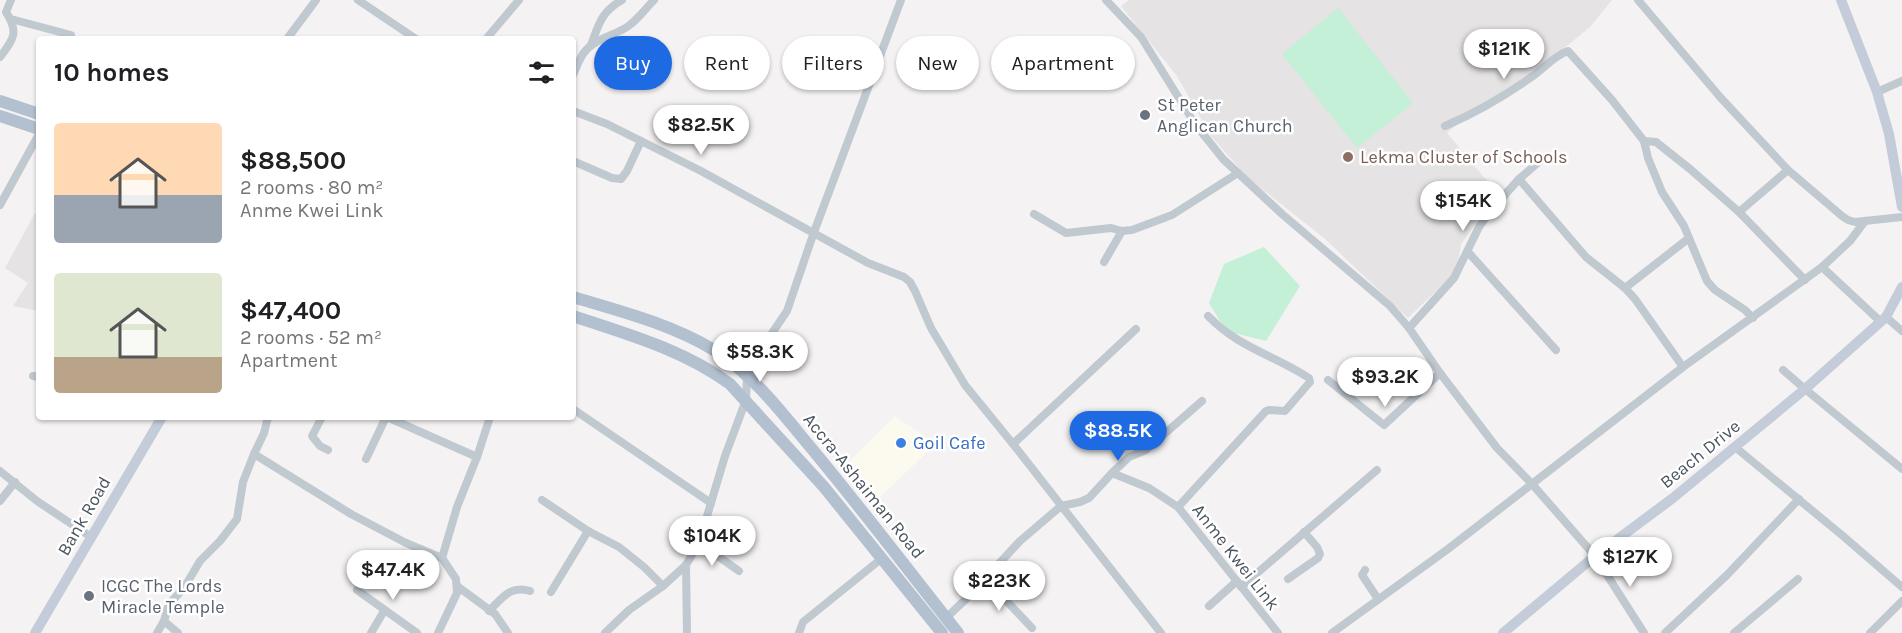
<!DOCTYPE html>
<html lang="en">
<head>
<meta charset="utf-8">
<style>
	body { margin:0; font-family:Karla,sans-serif; background:#f2f2f2; color:#202124; height:100vh; display:flex; flex-direction:column; font-size:22px; white-space:nowrap }
	* { box-sizing:border-box; margin:0 }
	p { font-size:20px; color:#757577 }
	.icon { flex:none; width:33px; height:33px; fill:none; stroke:currentColor; stroke-width:2; stroke-linecap:round; stroke-linejoin:round }
	.map { position:relative; flex:1; overflow:hidden }
	.drawer { position:absolute; left:36px; top:36px; width:540px; height:384px; display:flex; flex-direction:column; background:#fff; border-radius:6px; box-shadow:0 2px 4px #0004 }
	.drawer>* { flex:none }
	.top-card { position:absolute; left:594px; top:36px; width:570px; height:54px; display:flex; gap:12px }
	.price { position:absolute; translate:-50% -51px; padding:0 14px; border-radius:21px; background:#fff; color:#222; font-size:20px; line-height:39px; filter:drop-shadow(0 2px 3px #0008) }
	.price::after { content:''; position:absolute; left:50%; top:36px; width:18px; height:14px; margin-left:-9px; background:inherit; clip-path:polygon(0 0,100% 0,50% 100%) }
	.price.current { background:#1d6ae3; color:#fff }
	ul { padding:0; list-style:none }
	li { display:flex; align-items:center; gap:18px; height:150px; padding:0 18px }
	li span { display:grid; place-items:center; flex:none; width:168px; height:120px; border-radius:6px; color:#555 }
	li>.icon { margin-inline-start:auto }
	span .icon { width:72px; height:72px; fill:#fffc; stroke-width:1 }
	li b { font-size:26px }
	h2 { display:flex; justify-content:space-between; align-items:center; height:72px; padding:0 18px; font-size:26px }
	.chip { padding:0 21px; border-radius:27px; background:#fff; box-shadow:0 2px 4px #0004; font-size:21px; line-height:54px }
	.chip.current { background:#1d6ae3; color:#fff }
	.map>svg:first-child { display:block }
	.commercial { fill:#fcf9ee }
	.education { fill:#e5e3e4 }
	.green { fill:#c3f0d6 }
	.lines { fill:none; stroke-linecap:round; stroke-linejoin:round }
	.street { stroke:#c0c8d0; stroke-width:8 }
	.secondary { stroke:#c3ccd8; stroke-width:10 }
	.primary { stroke:#b3c0d0; stroke-width:12 }
	.worship-dot { fill:#6b7280; stroke:#fff; stroke-width:2 }
	.education-dot { fill:#8d6e63; stroke:#fff; stroke-width:2 }
	.shop-dot { fill:#3f7fe0; stroke:#fff; stroke-width:2 }
	.labels { text-anchor:middle; stroke-width:5; stroke-linejoin:round; paint-order:stroke }
	.worship-label { font-size:18px; fill:#5b616d; stroke:#fff; text-anchor:start }
	.education-label { font-size:18px; fill:#785e54; stroke:#fff; text-anchor:start }
	.shop-label { font-size:18px; fill:#366cbe; stroke:#fff; text-anchor:start }
	.street-label { font-size:18px; fill:#4a545f; stroke:#fff }
</style>
</head>
<body>
<div class="map">
<svg width="1902" height="633" viewBox="0 0 1902 633">
	<rect width="100%" height="100%" fill="#f4f2f2"/>
	<!-- commercial -->
	<polygon class="commercial" points="895,416 936,444 873,504 843,468"/>
	<!-- education -->
	<g class="education">
		<polygon points="1129,0 1612,0 1590,27 1528,78 1462,120 1447,133 1498,194 1461,244 1457,271 1408,318 1324,238 1248,178 1211,136 1177,76 1121,6"/>
		<polygon points="35,213 39,214 39,311 13,306 28,283 5,268"/>
	</g>
	<!-- green -->
	<g class="green">
		<polygon points="1338,8 1413,103 1357,148 1282,54"/>
		<polygon points="1264,247 1300,286 1266,341 1226,331 1209,303 1224,264"/>
	</g>
	<g class="lines">
		<!-- street -->
		<g class="street">
			<polyline points="358,0 416,39"/>
			<polyline points="1106,0 1141,37 1195,124 1223,159 1282,214 1390,306 1409,328 1440,373 1497,448 1532,484 1595,556 1644,633"/>
			<polyline points="1638,0 1720,97 1788,170 1842,216 1848,220 1855,222 1902,217"/>
			<polyline points="11,19 71,35"/>
			<polyline points="287,39 316,0"/>
			<polyline points="486,39 519,0"/>
			<path d="M591 45C599 24 601 12 622 0"/>
			<path d="M0 57C14 39 19 32 6 12L11 0"/>
			<path d="M573 75C576 68 579 60 583 54 593 39 613 36 627 27 638 20 645 9 654 0"/>
			<polyline points="1877,92 1902,81"/>
			<polyline points="573,111 607,124 701,171 868,263 904,277 910,282 915,291 931,328 965,385 1013,444"/>
			<path d="M1445 126C1475 113 1503 97 1530 78 1543 70 1553 56 1568 51L1612 100 1644 141 1648 158 1662 192 1684 226 1707 281 1715 290 1745 310 1753 318"/>
			<polyline points="1644,141 1656,142 1690,169 1739,212 1805,280"/>
			<polyline points="573,161 612,178 621,179 627,171 641,141"/>
			<polyline points="1519,179 1586,257 1625,288 1635,299 1683,367"/>
			<polyline points="0,205 39,134"/>
			<polyline points="1739,212 1788,170"/>
			<polyline points="1034,214 1066,233 1111,228 1122,231 1132,230 1172,215 1238,173"/>
			<polyline points="1468,252 1556,350"/>
			<polyline points="1104,262 1122,231"/>
			<polyline points="1822,267 1881,322"/>
			<polyline points="1625,288 1689,238"/>
			<polyline points="1886,317 1902,331"/>
			<polyline points="1409,328 1454,278 1479,227 1493,208 1519,179 1541,160"/>
			<polyline points="1136,329 1013,444 1161,633"/>
			<polyline points="1783,370 1805,389 1902,469"/>
			<polyline points="33,376 39,377"/>
			<polyline points="1328,380 1384,425 1440,373"/>
			<polyline points="573,409 711,503"/>
			<polyline points="268,417 264,433 254,454 351,514 406,543 442,558 456,579 457,593 438,633"/>
			<polyline points="322,417 312,436 320,446 328,450"/>
			<polyline points="387,417 477,457 457,507 442,558"/>
			<polyline points="1735,447 1843,536 1902,587"/>
			<polyline points="477,457 490,417"/>
			<polyline points="366,459 386,417"/>
			<polyline points="0,471 37,501 91,537"/>
			<polyline points="1112,473 1129,457 1146,450 1202,401"/>
			<polyline points="542,500 588,531 619,547 644,567 663,586"/>
			<polyline points="0,501 15,482"/>
			<path d="M1178 507 1266 411 1269 410 1285 411 1310 382 1309 378C1274 355 1239 348 1208 316"/>
			<polyline points="699,543 739,571"/>
			<polyline points="686,565 687,633"/>
			<polyline points="1365,570 1362,575 1378,599"/>
			<polyline points="985,578 1032,628"/>
			<polyline points="1288,579 1318,558 1320,554 1317,547 1304,532"/>
			<polyline points="457,586 495,614 508,633"/>
			<polyline points="1241,587 1377,470"/>
			<polyline points="357,590 417,633"/>
			<polyline points="551,592 588,531"/>
			<polyline points="1209,606 1237,581"/>
			<path d="M489 611C502 598 510 585 530 591"/>
			<polyline points="946,618 966,599 1020,541 1061,506 1080,502 1089,498 1112,473 1149,488 1178,507 1278,633"/>
			<polyline points="164,621 178,633"/>
			<polyline points="157,633 164,621 169,604 184,588 200,561 220,541 237,519 243,482 254,454"/>
			<polyline points="371,633 384,611"/>
			<polyline points="605,633 629,610 663,586 686,565 699,543 725,456 746,400 747,375 753,361 787,311 814,232 901,0"/>
			<polyline points="799,633 803,622 881,559"/>
			<polyline points="1332,633 1448,549 1683,367 1822,267 1850,241 1865,221"/>
			<polyline points="1665,633 1727,575 1799,499"/>
			<polyline points="1734,633 1798,579"/>
			<polyline points="1870,633 1902,601"/>
		</g>
		<!-- secondary -->
		<g class="secondary">
			<polyline points="1841,0 1877,92 1889,134 1902,207"/>
			<polyline points="35,633 162,417"/>
			<polyline points="1503,633 1595,556 1673,498 1805,389 1886,317 1902,287"/>
		</g>
		<!-- primary -->
		<g class="primary">
			<polyline points="0,101 39,114"/>
			<polyline points="0,116 39,129"/>
			<path d="M573 297C620 311 671 324 714 350 752 374 779 409 807 443 859 505 908 570 958 633"/>
			<path d="M573 316C627 334 684 350 730 384L824 487 942 633"/>
		</g>
	</g>
	<!-- markers -->
	<g class="worship-dot">
		<circle cx="1145" cy="115" r="6"/>
		<circle cx="89" cy="596" r="6"/>
	</g>
	<circle class="education-dot" cx="1348" cy="157" r="6"/>
	<circle class="shop-dot" cx="901" cy="443" r="6"/>
	<g class="labels">
		<!-- worship labels -->
		<g class="worship-label">
			<text x="1157" y="111">St Peter<tspan x="1157" dy="21">Anglican Church</tspan></text>
			<text x="101" y="592">ICGC The Lords<tspan x="101" dy="21">Miracle Temple</tspan></text>
		</g>
		<!-- education labels -->
		<g class="education-label">
			<text x="1360" y="163">Lekma Cluster of Schools</text>
		</g>
		<!-- shop labels -->
		<g class="shop-label">
			<text x="913" y="449">Goil Cafe</text>
		</g>
		<!-- street labels -->
		<g class="street-label">
			<text transform="translate(1700 454) rotate(-39)" y="6">Beach Drive</text>
			<text transform="translate(864 486) rotate(51)" y="6">Accra-Ashaiman Road</text>
			<text transform="translate(84 516) rotate(-60)" y="6">Bank Road</text>
			<text transform="translate(1236 557) rotate(52)" y="6">Anme Kwei Link</text>
		</g>
	</g>
</svg>
<b class="price" style="left:1504px;top:80px">$121K</b>
<b class="price" style="left:701px;top:156px">$82.5K</b>
<b class="price" style="left:1463px;top:232px">$154K</b>
<b class="price" style="left:760px;top:383px">$58.3K</b>
<b class="price" style="left:1385px;top:408px">$93.2K</b>
<b class="price current" style="left:1118px;top:462px">$88.5K</b>
<b class="price" style="left:712px;top:567px">$104K</b>
<b class="price" style="left:1630px;top:588px">$127K</b>
<b class="price" style="left:393px;top:601px">$47.4K</b>
<b class="price" style="left:999px;top:612px">$223K</b>
<div class="top-card">
<a class="chip current">Buy</a>
<a class="chip">Rent</a>
<a class="chip">Filters</a>
<a class="chip">New</a>
<a class="chip">Apartment</a>
</div>
<section class="drawer">
<h2>10 homes<svg class="icon" aria-label="filters" viewBox="0 0 24 24"><path d="M4 7h16M4 17h16"/><circle cx="9" cy="7" r="2"/><circle cx="15" cy="17" r="2"/></svg></h2>
<ul>
<li><span style="background:linear-gradient(#ffd9b3 60%,#9aa5b1 0)"><svg class="icon" aria-label="home" viewBox="0 0 24 24"><path d="M3 11l9-7 9 7M6 9v11h12V9"/></svg></span><div><b>$88,500</b><p>2 rooms · 80 m²</p><p>Anme Kwei Link</p></div></li>
<li><span style="background:linear-gradient(#dfe7d0 70%,#b9a48a 0)"><svg class="icon" aria-label="home" viewBox="0 0 24 24"><path d="M3 11l9-7 9 7M6 9v11h12V9"/></svg></span><div><b>$47,400</b><p>2 rooms · 52 m²</p><p>Apartment</p></div></li>
</ul>
</section>
</div>
</body>
</html>
